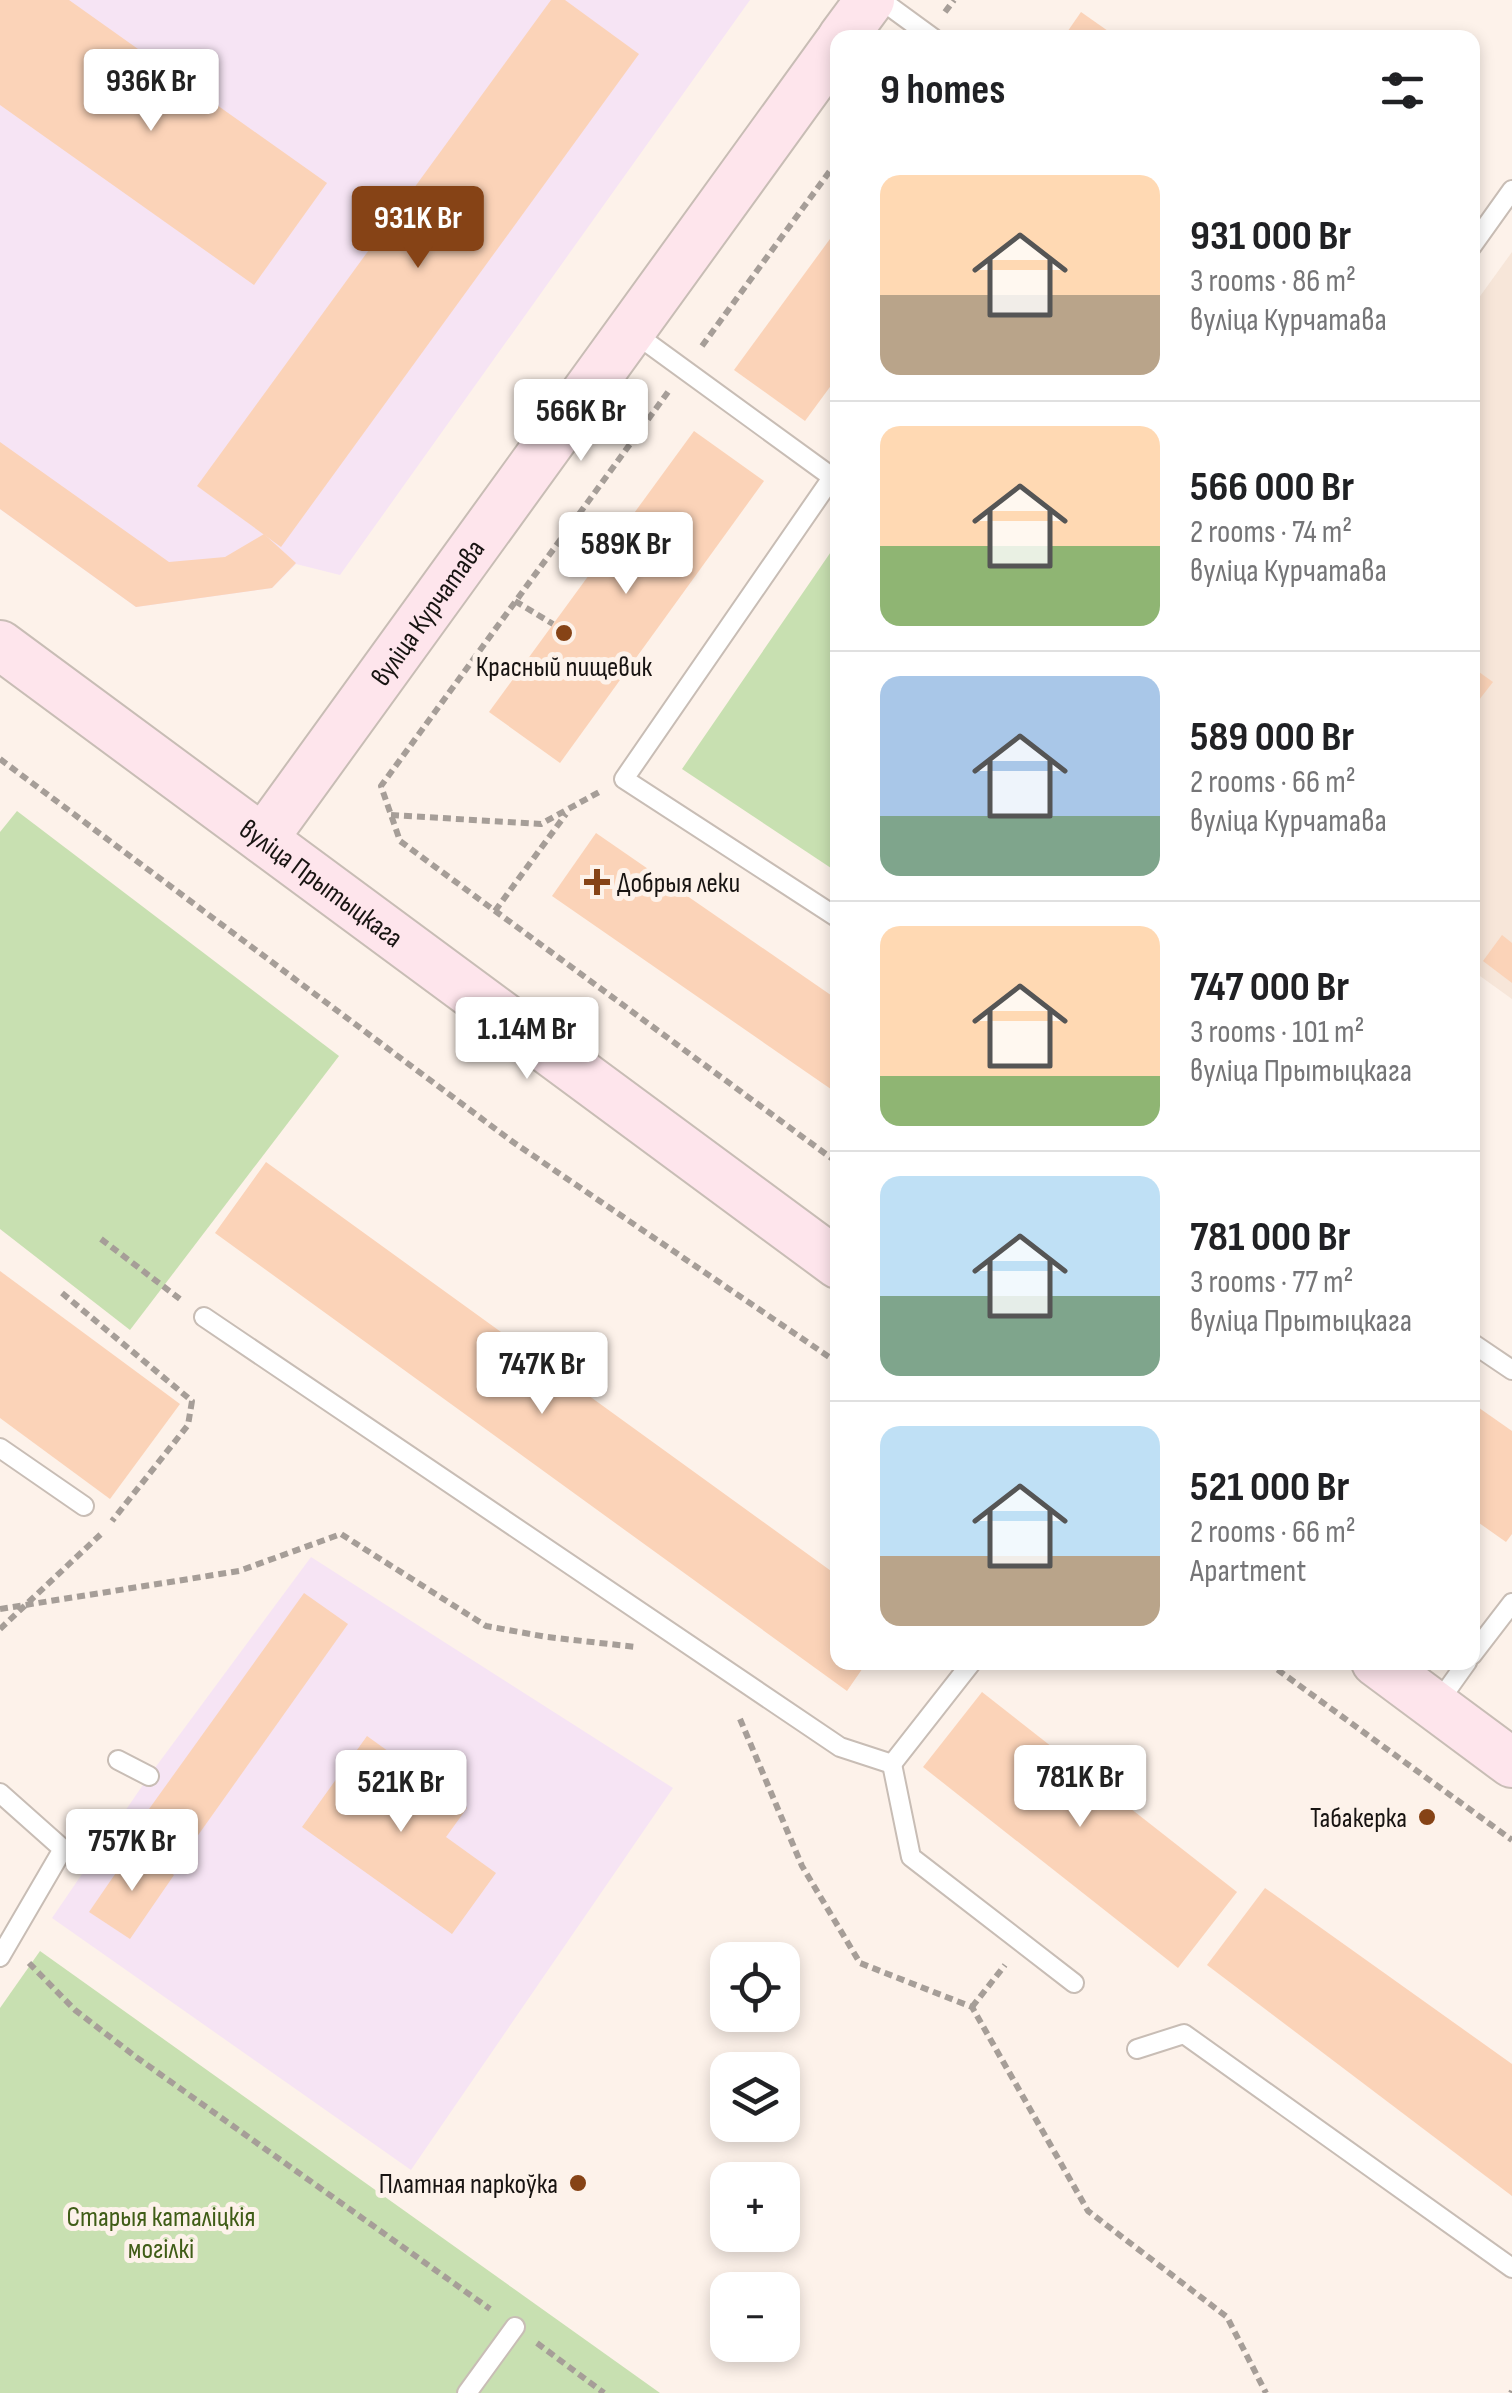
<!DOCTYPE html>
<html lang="en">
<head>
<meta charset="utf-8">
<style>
	body { margin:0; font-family:"Sofia Sans Condensed",sans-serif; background:#f2f2f2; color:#202124; height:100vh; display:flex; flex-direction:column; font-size:38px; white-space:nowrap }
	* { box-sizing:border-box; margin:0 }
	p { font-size:32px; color:#757577 }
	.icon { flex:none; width:55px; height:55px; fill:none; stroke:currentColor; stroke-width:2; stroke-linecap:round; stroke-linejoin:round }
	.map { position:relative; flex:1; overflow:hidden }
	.side { position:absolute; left:830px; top:30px; width:650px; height:1640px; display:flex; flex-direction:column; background:#fff; border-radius:20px; box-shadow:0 5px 15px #0003 }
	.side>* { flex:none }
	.tools { position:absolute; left:710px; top:1942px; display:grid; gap:20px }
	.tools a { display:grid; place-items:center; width:90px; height:90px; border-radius:20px; background:#fff; box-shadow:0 5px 15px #0003; font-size:50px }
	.price { position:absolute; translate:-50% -85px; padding:0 22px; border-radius:10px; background:#fff; color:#222; font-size:32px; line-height:65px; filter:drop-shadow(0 2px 5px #0008) }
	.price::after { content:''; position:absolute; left:50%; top:60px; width:30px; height:22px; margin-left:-15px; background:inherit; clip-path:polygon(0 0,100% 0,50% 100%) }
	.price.on { background:#864316; color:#fff }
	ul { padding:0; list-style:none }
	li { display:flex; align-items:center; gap:30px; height:250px; padding:0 50px }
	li+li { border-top:2px solid #e0e0e0 }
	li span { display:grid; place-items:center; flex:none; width:280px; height:200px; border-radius:20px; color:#555 }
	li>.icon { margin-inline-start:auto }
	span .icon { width:120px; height:120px; fill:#fffc; stroke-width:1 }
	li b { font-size:42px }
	h2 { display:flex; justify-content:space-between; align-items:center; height:120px; padding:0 50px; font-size:42px }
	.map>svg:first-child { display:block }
	.industrial { fill:#f6e4f4 }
	.built { fill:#f7e6d9 }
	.green { fill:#c8e0b1 }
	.building { fill:#fbd3b8 }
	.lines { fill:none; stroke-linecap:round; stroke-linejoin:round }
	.lane-casing { stroke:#c8bdb5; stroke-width:22 }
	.secondary-casing { stroke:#c8bdb5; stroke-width:52 }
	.path { stroke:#a69e98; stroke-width:6; stroke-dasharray:8 5; stroke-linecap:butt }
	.lane { stroke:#fff; stroke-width:18 }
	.secondary { stroke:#fee5ec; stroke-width:48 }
	.poi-dot { fill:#864316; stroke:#fdf2ea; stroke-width:4 }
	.labels { text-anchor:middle; stroke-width:10; stroke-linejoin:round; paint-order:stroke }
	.street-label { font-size:28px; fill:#181412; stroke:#fdf2ea }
	.poi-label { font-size:28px; fill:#181412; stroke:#fdf2ea; text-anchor:end }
	.park-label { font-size:28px; fill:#405d17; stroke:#fdf2ea }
</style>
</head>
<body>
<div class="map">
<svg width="1512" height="2393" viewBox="0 0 1512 2393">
	<rect width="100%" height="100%" fill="#fdf2ea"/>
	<!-- industrial -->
	<g class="industrial">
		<polygon points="0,0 750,0 340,575 296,564 272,588 136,607 0,509"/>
		<polygon points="311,1557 673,1788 411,2170 52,1918 149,1776"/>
	</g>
	<!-- built -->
	<polygon class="built" points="1512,252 1512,999 1473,971 1472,601 1479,592 1472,587 1473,306"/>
	<!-- green -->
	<g class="green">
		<polygon points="837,543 837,872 682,769"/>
		<polygon points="17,811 339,1056 130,1330 0,1229 0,832"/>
		<polygon points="40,1951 660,2393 0,2393 0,2008"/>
	</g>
	<!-- building -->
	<g class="building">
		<polygon points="0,0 69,0 327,183 254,285 0,105"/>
		<polygon points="551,0 565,0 639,54 281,547 197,486"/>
		<polygon points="1081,12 1118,38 1063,38"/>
		<polygon points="838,228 838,376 805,421 734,370"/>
		<polygon points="694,431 764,481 560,763 489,712"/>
		<polygon points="0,442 169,562 225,557 264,534 296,563 272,588 136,607 0,509"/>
		<polygon points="1472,667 1493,682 1472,709"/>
		<polygon points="596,833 838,1000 838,1094 552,896"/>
		<polygon points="1502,935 1512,943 1512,983 1483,961"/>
		<polygon points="266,1162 838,1576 838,1662 867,1662 847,1691 215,1233"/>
		<polygon points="0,1271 180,1404 110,1499 0,1418"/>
		<polygon points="1472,1403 1512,1431 1512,1534 1506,1542 1472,1518"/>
		<polygon points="304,1593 348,1624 184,1855 139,1823"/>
		<polygon points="982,1692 1237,1892 1178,1968 923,1767"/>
		<polygon points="367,1736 467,1808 446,1837 496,1873 452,1934 302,1827"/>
		<polygon points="133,1848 174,1875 130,1939 89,1912"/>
		<polygon points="1265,1888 1512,2064 1512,2196 1207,1965"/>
	</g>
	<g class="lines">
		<!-- lane casing -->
		<g class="lane-casing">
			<g id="lane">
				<polyline points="881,0 933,38"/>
				<polyline points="1472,246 1512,190"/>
				<polyline points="630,330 832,477"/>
				<polyline points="838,469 624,779 838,918"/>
				<polyline points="204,1317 840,1747 892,1764 972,1662"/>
				<polyline points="1472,1343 1512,1370"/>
				<polyline points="0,1448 84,1506"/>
				<polyline points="1472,1655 1512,1603"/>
				<polyline points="1435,1707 1467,1662"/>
				<polyline points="118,1760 149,1776"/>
				<polyline points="892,1764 911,1857 1074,1983"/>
				<polyline points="0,1793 63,1849 0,1957"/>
				<polyline points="1137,2049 1184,2034 1512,2268"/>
				<polyline points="467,2393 515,2327"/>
			</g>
		</g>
		<!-- secondary casing -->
		<g class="secondary-casing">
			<g id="secondary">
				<polyline points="842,38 870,0"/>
				<path id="s1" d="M0 645 838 1264"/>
				<path id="s2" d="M263 839 838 44"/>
				<polyline points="1376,1662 1512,1763"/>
			</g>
		</g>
		<!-- path -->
		<g class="path">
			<polyline points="945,12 954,0"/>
			<polyline points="702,346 838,160"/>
			<polyline points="668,392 381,786 400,841 838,1163"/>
			<polyline points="515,601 553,624"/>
			<polyline points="0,759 513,1142 838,1363"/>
			<polyline points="391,815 541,824 601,791"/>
			<polyline points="495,911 566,814"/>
			<polyline points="101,1239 180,1299"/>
			<polyline points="62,1293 192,1401 188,1425 112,1521"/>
			<polyline points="0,1609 239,1571 341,1534 486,1626 547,1637 636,1647"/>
			<polyline points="0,1629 101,1534"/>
			<polyline points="1267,1662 1512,1840"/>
			<polyline points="740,1719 802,1866 860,1963 972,2007 1088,2211 1227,2317 1266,2393"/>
			<polyline points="29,1963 75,2010 136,2057 490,2309"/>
			<polyline points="972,2007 1005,1965"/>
			<polyline points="537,2343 604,2393"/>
			<polyline points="1511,2393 1512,2391"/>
		</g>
		<!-- lane -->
		<use href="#lane" class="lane"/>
		<!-- secondary -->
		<use href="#secondary" class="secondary"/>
	</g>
	<!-- markers -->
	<g class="poi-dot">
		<circle cx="564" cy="633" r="10"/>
		<path d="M592 867h10v10h10v10h-10v10h-10v-10h-10v-10h10z"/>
		<circle cx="1427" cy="1817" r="10"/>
		<circle cx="578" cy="2183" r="10"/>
	</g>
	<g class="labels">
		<!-- street labels -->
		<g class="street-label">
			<text dy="10" stroke="none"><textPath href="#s2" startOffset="280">вуліца Курчатава</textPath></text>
			<text dy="10" stroke="none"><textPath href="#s1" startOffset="400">вуліца Прытыцкага</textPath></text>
		</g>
		<!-- poi labels -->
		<g class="poi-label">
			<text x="564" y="676" text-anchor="middle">Красный пищевик</text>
			<text x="617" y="892" text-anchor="start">Добрыя леки</text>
			<text x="1407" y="1827">Табакерка</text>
			<text x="558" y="2193">Платная паркоўка</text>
		</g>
		<!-- park labels -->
		<g class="park-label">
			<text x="161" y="2226">Старыя каталіцкія<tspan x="161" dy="32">могілкі</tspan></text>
		</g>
	</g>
</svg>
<div class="tools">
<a><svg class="icon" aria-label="locate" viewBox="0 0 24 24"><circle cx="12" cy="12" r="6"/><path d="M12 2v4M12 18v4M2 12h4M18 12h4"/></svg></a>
<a><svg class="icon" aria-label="layers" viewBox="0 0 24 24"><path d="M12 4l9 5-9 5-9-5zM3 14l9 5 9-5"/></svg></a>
<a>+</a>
<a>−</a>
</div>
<b class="price" style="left:151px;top:134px">936K Br</b>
<b class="price on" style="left:418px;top:271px">931K Br</b>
<b class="price" style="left:581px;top:464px">566K Br</b>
<b class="price" style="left:626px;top:597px">589K Br</b>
<b class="price" style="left:527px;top:1082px">1.14M Br</b>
<b class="price" style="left:542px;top:1417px">747K Br</b>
<b class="price" style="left:1080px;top:1830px">781K Br</b>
<b class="price" style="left:401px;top:1835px">521K Br</b>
<b class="price" style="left:132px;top:1894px">757K Br</b>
<section class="side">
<h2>9 homes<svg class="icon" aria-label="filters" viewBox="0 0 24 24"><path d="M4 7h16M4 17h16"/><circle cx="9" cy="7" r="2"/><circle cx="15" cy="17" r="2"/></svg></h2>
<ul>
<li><span style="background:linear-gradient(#ffd9b3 60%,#b9a48a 0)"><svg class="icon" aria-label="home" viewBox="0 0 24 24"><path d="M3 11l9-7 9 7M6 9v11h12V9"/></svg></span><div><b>931 000 Br</b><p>3 rooms · 86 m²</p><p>вуліца Курчатава</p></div></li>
<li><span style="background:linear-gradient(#ffd9b3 60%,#8fb573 0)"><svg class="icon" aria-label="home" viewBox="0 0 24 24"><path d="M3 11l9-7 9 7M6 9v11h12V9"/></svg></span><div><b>566 000 Br</b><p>2 rooms · 74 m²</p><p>вуліца Курчатава</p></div></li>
<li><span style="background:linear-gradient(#a9c7e8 70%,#7fa58c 0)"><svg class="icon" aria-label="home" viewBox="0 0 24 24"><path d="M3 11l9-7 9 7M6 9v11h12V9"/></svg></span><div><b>589 000 Br</b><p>2 rooms · 66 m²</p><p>вуліца Курчатава</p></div></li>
<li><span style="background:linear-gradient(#ffd9b3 75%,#8fb573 0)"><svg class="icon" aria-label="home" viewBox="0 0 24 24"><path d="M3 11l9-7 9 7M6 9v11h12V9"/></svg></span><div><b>747 000 Br</b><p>3 rooms · 101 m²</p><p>вуліца Прытыцкага</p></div></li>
<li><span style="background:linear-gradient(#bfe0f5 60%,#7fa58c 0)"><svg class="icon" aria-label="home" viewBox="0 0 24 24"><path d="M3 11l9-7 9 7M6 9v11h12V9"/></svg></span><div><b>781 000 Br</b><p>3 rooms · 77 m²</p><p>вуліца Прытыцкага</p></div></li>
<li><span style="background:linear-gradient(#bfe0f5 65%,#b9a48a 0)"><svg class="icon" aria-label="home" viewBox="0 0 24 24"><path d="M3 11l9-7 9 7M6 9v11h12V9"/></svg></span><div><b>521 000 Br</b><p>2 rooms · 66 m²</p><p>Apartment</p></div></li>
</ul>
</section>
</div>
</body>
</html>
